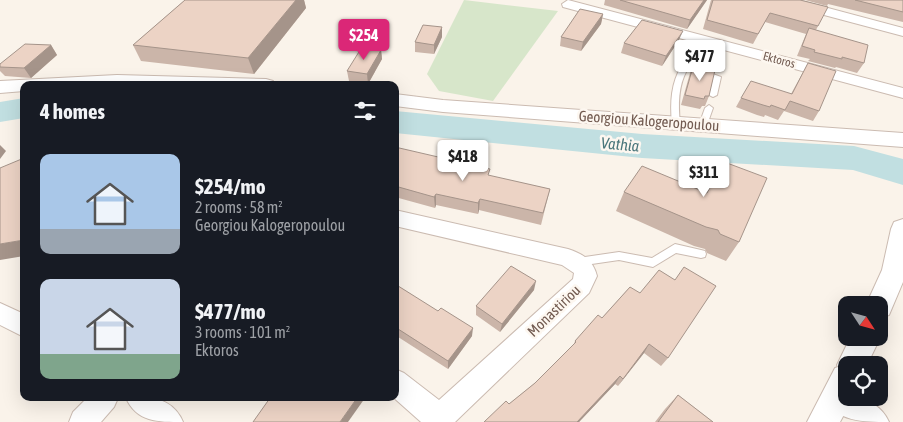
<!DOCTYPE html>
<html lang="en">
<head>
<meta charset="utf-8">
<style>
	body { margin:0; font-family:"Asap Condensed",sans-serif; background:#20242c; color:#f1f3f6; height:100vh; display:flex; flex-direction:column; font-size:19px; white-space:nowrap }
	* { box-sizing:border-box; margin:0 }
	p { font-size:16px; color:#9ea1a6 }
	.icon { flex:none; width:28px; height:28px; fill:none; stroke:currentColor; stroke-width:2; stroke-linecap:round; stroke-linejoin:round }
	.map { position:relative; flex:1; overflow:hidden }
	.drawer { position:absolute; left:20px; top:81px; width:379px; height:320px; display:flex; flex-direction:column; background:#171b24; border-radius:10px; box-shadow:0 5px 20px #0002 }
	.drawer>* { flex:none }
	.needle { width:32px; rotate:126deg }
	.controls { position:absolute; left:838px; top:296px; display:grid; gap:10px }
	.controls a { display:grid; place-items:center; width:50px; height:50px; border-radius:10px; background:#171b24; box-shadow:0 5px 20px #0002; font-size:25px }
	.price { position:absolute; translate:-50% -42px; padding:0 11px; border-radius:5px; background:#fff; color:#222; font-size:16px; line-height:32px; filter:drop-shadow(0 1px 2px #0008) }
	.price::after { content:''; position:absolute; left:50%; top:30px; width:15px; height:11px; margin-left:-8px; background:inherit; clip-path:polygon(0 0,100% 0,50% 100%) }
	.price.selected { background:#db2777; color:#fff }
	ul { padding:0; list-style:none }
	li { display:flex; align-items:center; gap:15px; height:125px; padding:0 20px }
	li span { display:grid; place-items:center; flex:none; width:140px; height:100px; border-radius:10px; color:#555 }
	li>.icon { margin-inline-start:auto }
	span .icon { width:60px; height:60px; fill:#fffc; stroke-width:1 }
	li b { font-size:21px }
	h2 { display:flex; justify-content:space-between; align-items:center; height:60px; padding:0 20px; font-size:21px }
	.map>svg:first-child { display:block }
	.green { fill:#d7e6ca }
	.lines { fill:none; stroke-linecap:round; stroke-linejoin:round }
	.river { fill:#c1dfe1; fill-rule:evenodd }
	.service-casing { stroke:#cbbbb1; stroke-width:2 }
	.minor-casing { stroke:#cbbbb1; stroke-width:2 }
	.tertiary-casing { stroke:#cbbbb1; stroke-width:2 }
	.service { fill:#fff; fill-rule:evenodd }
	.minor { fill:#fff; fill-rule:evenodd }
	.tertiary { fill:#fff; fill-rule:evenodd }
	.wall { fill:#cbb5a9 }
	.shaded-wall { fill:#a5948a }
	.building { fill:#ecd3c5; stroke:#a5948a }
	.labels { text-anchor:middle; stroke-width:5; stroke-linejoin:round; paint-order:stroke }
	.far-street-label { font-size:12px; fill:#725b51; stroke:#fdf7f0 }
	.street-label { font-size:15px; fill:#725b51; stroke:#fdf7f0 }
	.water-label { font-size:16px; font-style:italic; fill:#4a767b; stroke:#fdf7f0 }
</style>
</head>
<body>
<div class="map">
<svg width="903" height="422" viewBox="0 0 903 422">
	<rect width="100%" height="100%" fill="#faf3ea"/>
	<!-- green -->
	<polygon class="green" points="464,0 558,11 493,101 439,91 427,74"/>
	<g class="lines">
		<!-- river -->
		<g class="river">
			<polygon points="24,98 24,118 0,122 0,102"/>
			<polygon points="395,111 642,134 854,146 903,159 903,185 853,170 642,158 395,133"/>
		</g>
		<!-- service casing -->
		<g class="service-casing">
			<g id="service">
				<path d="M682 65H688L721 77 717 95 713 97 709 95 713 78 687 70C678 86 678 105 680 123L676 126 672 123C670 102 671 83 682 65Z"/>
				<polygon points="709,105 713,108 707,125 706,127 700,127 699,125 705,108"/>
				<polygon points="675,244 701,250 705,251 706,254 705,257 701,258 676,253 653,267 619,260 578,266 574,265 573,262 574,259 578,258 619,252 652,258"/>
			</g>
		</g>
		<!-- minor casing -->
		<g class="minor-casing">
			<g id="minor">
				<polygon points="568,0 903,88 903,98 563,7 562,4"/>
				<polygon points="777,0 798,0 903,28 903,36 779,3"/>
				<path d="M395 210 568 249C583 254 593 260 597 276L589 293 455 422H421L394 398 395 369 404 373 439 400 573 279 574 273 562 265 395 226Z"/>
				<polygon points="0,303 24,314 24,337 0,325"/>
				<path d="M838 384 846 387V398C865 398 881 404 889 422 863 422 836 422 825 397L829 388Z"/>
				<polygon points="87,398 118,398 114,407 101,422 69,422 73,412"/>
				<path d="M126 398C149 395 173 398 183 422 157 422 137 422 126 398Z"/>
			</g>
		</g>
		<!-- tertiary casing -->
		<g class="tertiary-casing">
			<g id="tertiary">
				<polygon points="117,75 266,79 273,81 275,85 24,85 24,91 0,93 0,81"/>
				<polygon points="395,94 443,100 903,133 903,147 443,112 395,106"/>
				<polygon points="903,219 903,282 889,315 879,318 879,305 866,305 882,270 891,229 894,222"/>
				<polygon points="879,336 880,338 867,365 846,365 846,398 853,398 840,422 807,422 835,368 838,367 837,365 850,338"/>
			</g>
		</g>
		<!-- service -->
		<use href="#service" class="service"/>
		<!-- minor -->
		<use href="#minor" class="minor"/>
		<!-- tertiary -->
		<use href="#tertiary" class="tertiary"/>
	</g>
	<!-- wall -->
	<g class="wall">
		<polygon points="185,0 304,0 306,8 254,74 141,61 133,45"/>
		<polygon points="605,0 707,0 687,29 604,5"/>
		<polygon points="711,0 800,0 818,26 816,30 864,63 857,73 836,67 835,68 808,61 810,59 797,56 806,34 765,22 753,44 703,29"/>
		<polygon points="805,0 903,0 903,22 828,4 827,6"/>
		<polygon points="603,14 601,24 581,51 560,46 561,37"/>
		<polygon points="442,27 442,37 434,54 415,52 415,42"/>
		<polygon points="679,40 662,66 621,53 624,43"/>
		<polygon points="51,45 57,55 31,78 5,76 0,71 0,64"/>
		<polygon points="381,50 382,59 368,84 349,81 347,71"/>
		<polygon points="694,63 709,96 705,106 702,106 700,109 681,105 690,73"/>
		<polygon points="808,63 819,111 813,121 784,111 778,120 765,115 764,117 757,115 736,107 741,98 791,94"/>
		<polygon points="395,147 489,176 550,189 541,225 479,210 478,214 436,205 435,208 395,197"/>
		<polygon points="727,163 739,242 726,261 707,253 705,249 694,246 616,211 624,192 706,193 716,176 719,177"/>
		<polygon points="395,284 472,336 448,369 395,335"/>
		<polygon points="630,287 668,358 661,366 644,353 618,386 615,384 579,422 484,422 509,404 535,383 573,346 575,341 602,318"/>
		<polygon points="534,290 500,332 476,315 476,306"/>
		<polygon points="678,395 713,422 655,422 665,409"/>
	</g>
	<!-- shaded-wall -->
	<g class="shaded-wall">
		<polygon points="296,0 304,0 306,8 254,74 248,58"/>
		<polygon points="704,0 707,0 687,29 690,20"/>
		<polygon points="603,14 601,24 581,51 583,42"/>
		<polygon points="442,27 442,37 434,54 434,45"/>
		<polygon points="683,31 679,40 662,66 666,56"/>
		<polygon points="51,45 57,55 31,78 24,68"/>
		<polygon points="381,50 382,59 368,84 367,74"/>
		<polygon points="0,145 6,151 0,159"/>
		<polygon points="436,194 436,205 435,208 434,197"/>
		<polygon points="480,199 479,210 478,214 478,203"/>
		<polygon points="24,240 24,256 0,260 0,244"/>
		<polygon points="536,281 534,290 500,332 502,324"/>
		<polygon points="473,328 472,336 448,369 448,361"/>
		<polygon points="649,344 644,353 618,386 623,379"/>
		<polygon points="620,376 615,384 579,422 577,422"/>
		<polygon points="357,398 365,398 348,422 340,422"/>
	</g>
	<!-- building -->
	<g class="building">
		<polygon points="185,0 296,0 248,58 133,45"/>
		<polygon points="620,0 704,0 690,20"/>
		<polygon points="713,0 800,0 828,7 818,26 770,13 758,34 707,20"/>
		<polygon points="855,0 903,0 903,12"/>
		<polygon points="580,9 603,14 583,42 561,37"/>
		<polygon points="642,20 683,31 666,56 624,43"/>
		<polygon points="423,25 442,27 434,45 415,42"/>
		<polygon points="809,28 868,45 864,63 842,57 842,59 814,52 815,50 802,46"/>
		<polygon points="25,44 51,45 24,68 0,67 0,64"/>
		<polygon points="362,47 381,50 367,74 347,71"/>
		<polygon points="694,63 715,70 709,96 705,96 704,99 685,95"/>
		<polygon points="808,63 836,71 819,111 790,101 785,110 771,105 770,107 763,105 741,98 751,81 792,94"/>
		<polygon points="395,147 490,169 488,175 550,189 543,213 480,199 478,203 436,194 434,197 395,186"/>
		<polygon points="24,158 24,240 0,244 0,168"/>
		<polygon points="727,163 767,178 739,242 720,234 718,230 706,227 624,192 642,166 707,193 716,176 720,178"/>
		<polygon points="511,266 536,281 502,324 476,306"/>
		<polygon points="684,267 716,286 668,358 649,344 623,379 620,376 577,422 484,422 506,401 509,404 535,383 576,342 575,341 598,315 602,318 630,287 640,293 659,270 675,280"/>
		<polygon points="395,284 438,311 441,308 473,328 448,361 395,327"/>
		<polygon points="678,395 713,422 658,422"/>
		<polygon points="270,398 357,398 340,422 253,422"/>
	</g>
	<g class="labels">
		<!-- far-street labels -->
		<g class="far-street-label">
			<text transform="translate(779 60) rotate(15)" y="4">Ektoros</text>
		</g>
		<!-- street labels -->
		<g class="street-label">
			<text transform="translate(649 121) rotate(4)" y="5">Georgiou Kalogeropoulou</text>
			<text transform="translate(554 311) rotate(-44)" y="5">Monastiriou</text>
		</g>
		<!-- water labels -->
		<g class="water-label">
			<text transform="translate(620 144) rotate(5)" y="6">Vathia</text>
		</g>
	</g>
</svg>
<div class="controls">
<a><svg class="needle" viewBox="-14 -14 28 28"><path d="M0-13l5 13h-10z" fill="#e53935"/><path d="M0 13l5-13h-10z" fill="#9ea1a6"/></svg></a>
<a><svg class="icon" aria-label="locate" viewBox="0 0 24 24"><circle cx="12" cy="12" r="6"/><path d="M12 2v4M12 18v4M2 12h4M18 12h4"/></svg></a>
</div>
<b class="price selected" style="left:364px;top:61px">$254</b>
<b class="price" style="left:700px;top:82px">$477</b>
<b class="price" style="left:463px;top:182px">$418</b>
<b class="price" style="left:704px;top:198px">$311</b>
<section class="drawer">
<h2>4 homes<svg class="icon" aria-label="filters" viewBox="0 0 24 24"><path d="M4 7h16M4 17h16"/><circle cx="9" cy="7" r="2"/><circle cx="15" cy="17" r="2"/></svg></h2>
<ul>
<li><span style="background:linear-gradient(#a9c7e8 75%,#9aa5b1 0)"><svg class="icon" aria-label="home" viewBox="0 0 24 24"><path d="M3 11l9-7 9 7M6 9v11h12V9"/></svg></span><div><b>$254/mo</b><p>2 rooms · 58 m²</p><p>Georgiou Kalogeropoulou</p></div></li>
<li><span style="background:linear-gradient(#c9d6e8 75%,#7fa58c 0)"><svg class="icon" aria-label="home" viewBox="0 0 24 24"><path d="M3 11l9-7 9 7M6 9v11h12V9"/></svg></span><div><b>$477/mo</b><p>3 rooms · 101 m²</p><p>Ektoros</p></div></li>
</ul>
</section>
</div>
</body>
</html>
